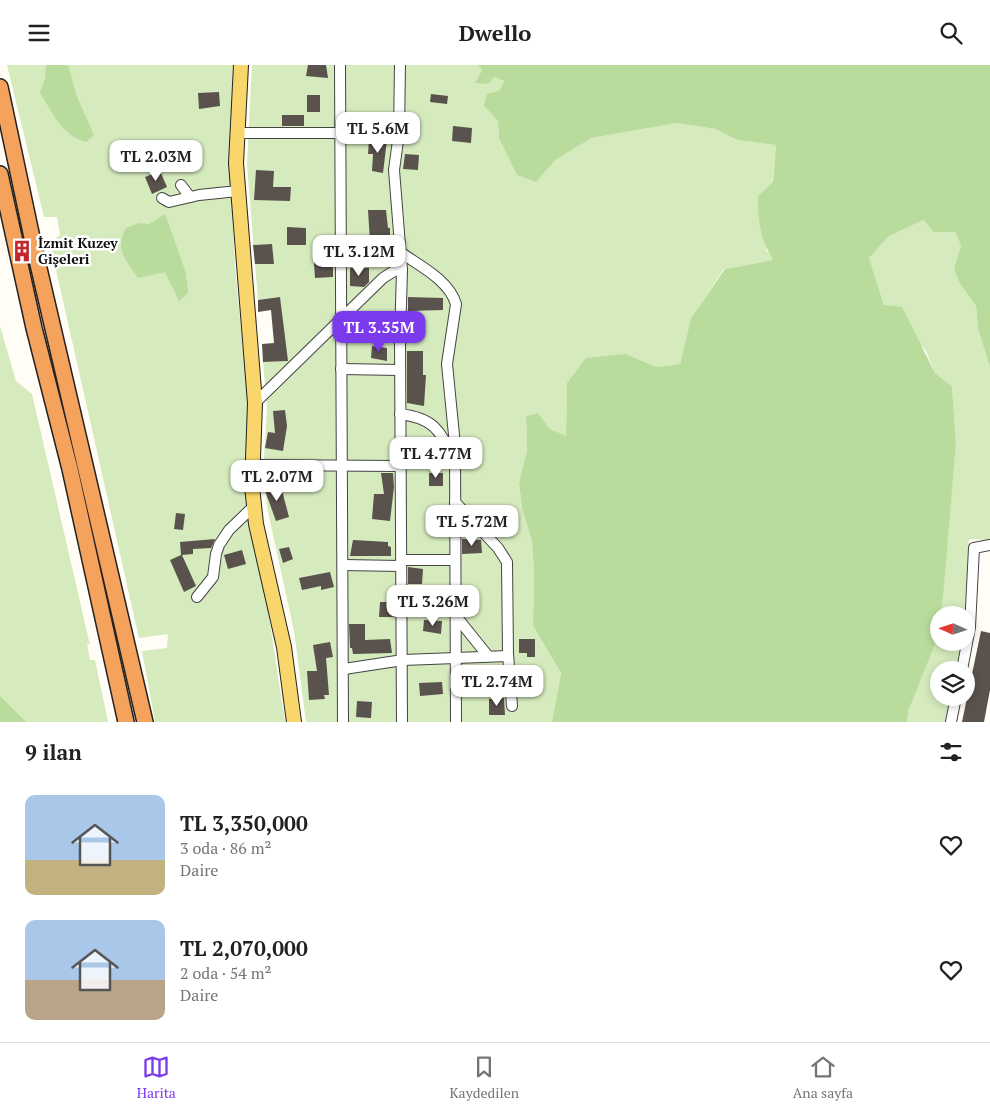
<!DOCTYPE html>
<html lang="tr">
<head>
<meta charset="utf-8">
<style>
	body { margin:0; font-family:"PT Serif",serif; background:#f6f6f6; color:#202124; height:100vh; display:flex; flex-direction:column; font-size:19px; white-space:nowrap }
	* { box-sizing:border-box; margin:0 }
	p { font-size:16px; color:#757577 }
	.icon { flex:none; width:28px; height:28px; fill:none; stroke:currentColor; stroke-width:2; stroke-linecap:round; stroke-linejoin:round }
	.map { position:relative; height:657px; overflow:hidden }
	.panel { display:flex; flex-direction:column; background:#fff; flex:1 }
	.panel>* { flex:none }
	.needle { width:32px; rotate:273deg }
	.buttons { position:absolute; left:930px; top:541px; display:grid; gap:10px }
	.buttons a { display:grid; place-items:center; width:45px; height:45px; border-radius:50%; background:#fff; box-shadow:0 2px 8px #0003; font-size:25px }
	.price { position:absolute; translate:-50% -42px; padding:0 11px; border-radius:10px; background:#fff; color:#222; font-size:16px; line-height:32px; filter:drop-shadow(0 1px 2px #0008) }
	.price::after { content:''; position:absolute; left:50%; top:30px; width:15px; height:11px; margin-left:-8px; background:inherit; clip-path:polygon(0 0,100% 0,50% 100%) }
	.price.current { background:#7c3aed; color:#fff }
	ul { padding:0; list-style:none }
	li { display:flex; align-items:center; gap:15px; height:125px; padding:0 25px }
	li span { display:grid; place-items:center; flex:none; width:140px; height:100px; border-radius:10px; color:#555 }
	li>.icon { margin-inline-start:auto }
	span .icon { width:60px; height:60px; fill:#fffc; stroke-width:1 }
	li b { font-size:21px }
	h2 { display:flex; justify-content:space-between; align-items:center; height:60px; padding:0 25px; font-size:21px }
	header { display:flex; justify-content:space-between; align-items:center; height:65px; padding:0 25px; background:#fff; font-size:22px; font-weight:600 }
	.dock { display:flex; justify-content:space-around; align-items:center; height:70px; border-top:1px solid #e0e0e0; background:#fff; font-size:14px; color:#757577 }
	.dock a { display:grid; justify-items:center; gap:2px }
	.dock .current { color:#7c3aed }
	.map>svg:first-child { display:block }
	.green { fill:#d5ebbd }
	.forest { fill:#b9dc9c }
	.building { fill:#5a524d }
	.lines { fill:none; stroke-linecap:round; stroke-linejoin:round }
	.minor-casing { stroke:#444; stroke-width:12 }
	.major-casing { stroke:#222; stroke-width:16 }
	.highway-casing { stroke:#222; stroke-width:18 }
	.minor { stroke:#fff; stroke-width:10 }
	.major { stroke:#f9d66b; stroke-width:14 }
	.highway { stroke:#f5a25d; stroke-width:15 }
	.labels { text-anchor:middle; stroke-width:5; stroke-linejoin:round; paint-order:stroke }
	.poi-label { font-size:14px; font-weight:bold; fill:#111; stroke:#fff; text-anchor:start }
</style>
</head>
<body>
<header><svg class="icon" aria-label="menu" viewBox="0 0 24 24"><path d="M4 6h16M4 12h16M4 18h16"/></svg>Dwello<svg class="icon" aria-label="search" viewBox="0 0 24 24"><circle cx="10" cy="10" r="6"/><path d="M15 15l6 6"/></svg></header>
<div class="map">
<svg width="990" height="657" viewBox="0 0 990 657">
	<rect width="100%" height="100%" fill="#fffdf5"/>
	<!-- green -->
	<g class="green">
		<polygon points="7,0 233,0 229,86 235,201 248,338 245,401 247,441 268,545 285,657 155,657 142,586 167,583 168,569 139,573 50,178 60,170 57,152 44,152"/>
		<polygon points="252,0 477,0 482,5 475,18 494,12 504,16 499,26 484,41 498,56 499,73 555,95 592,73 677,58 715,64 737,75 776,80 766,185 774,195 724,204 691,253 680,299 657,302 626,289 567,318 566,372 550,364 538,348 526,351 527,385 519,418 522,444 532,476 534,509 533,561 561,608 552,657 306,657 294,566 268,447 263,408 267,343 263,297 287,296 280,232 258,235 247,99"/>
		<polygon points="924,155 933,167 955,166 961,180 954,204 959,217 976,241 978,264 990,302 990,475 969,474 965,550 940,550 956,378 952,321 935,308 926,286 884,240 869,193 889,171"/>
		<polygon points="0,261 16,316 32,329 90,580 87,578 90,595 95,595 108,657 0,657"/>
		<path d="M939 557V578H961L956 605H939V632L950 633 945 657H907C912 622 932 592 939 557Z"/>
	</g>
	<!-- forest -->
	<g class="forest">
		<path d="M46 0H68L77 32 94 70 86 77C61 70 53 48 40 28L45 14Z"/>
		<path d="M477 0H990V302L978 264 976 241 959 217 954 204 961 180 955 167H933L924 155 889 171 869 193 884 240 902 242 935 308 952 321 956 378 943 532 935 579 909 644 907 657H552L561 608 533 561 534 509 532 476 522 444 519 418 527 385 526 351 538 348 550 364 566 371 567 318 586 293 626 289 657 302 680 299 691 253 725 204 773 195C760 174 758 156 758 131L773 117 776 80 737 75 715 64 677 58 592 73 555 95 536 117 517 110 499 73 498 56 484 41 487 29 499 26 504 16 494 12 488 19 475 18 482 5Z"/>
		<path d="M165 149 186 208 188 228 179 236 165 207 138 213C126 195 114 184 126 163L139 158 149 159Z"/>
		<polygon points="0,631 26,657 0,657"/>
	</g>
	<!-- building -->
	<g class="building">
		<polygon points="308,0 326,0 328,13 306,11"/>
		<polygon points="219,27 220,41 199,44 198,28"/>
		<polygon points="431,29 448,31 447,39 430,37"/>
		<rect x="307" y="30" width="13" height="17"/>
		<rect x="282" y="50" width="22" height="11"/>
		<polygon points="453,61 472,63 471,78 452,76"/>
		<polygon points="369,75 387,75 383,108 372,106 373,89 368,89"/>
		<polygon points="405,89 419,90 418,105 403,104"/>
		<polygon points="256,105 274,106 273,122 291,122 290,136 254,135"/>
		<polygon points="160,106 167,122 152,129 145,112"/>
		<polygon points="368,145 386,145 388,163 390,163 390,177 370,177"/>
		<polygon points="287,162 306,163 306,180 287,180"/>
		<polygon points="272,179 274,199 255,199 253,180"/>
		<polygon points="314,198 333,198 333,212 315,213"/>
		<polygon points="350,203 369,203 369,217 364,222 350,221"/>
		<polygon points="280,232 288,296 263,297 262,279 274,278 271,245 258,247 258,235"/>
		<polygon points="408,232 443,233 443,245 408,246"/>
		<polygon points="372,281 387,283 387,296 371,293"/>
		<polygon points="407,286 423,286 423,310 426,310 424,341 407,338"/>
		<polygon points="285,345 287,361 283,386 265,383 268,367 275,368 273,346"/>
		<polygon points="274,407 288,407 290,415 277,418"/>
		<polygon points="381,408 393,408 394,422 390,456 372,454 374,429 384,429"/>
		<rect x="429" y="408" width="14" height="13"/>
		<polygon points="280,418 289,452 276,456 264,423"/>
		<polygon points="176,448 185,449 183,465 174,464"/>
		<polygon points="215,474 211,483 193,484 193,489 182,490 196,521 184,527 170,495 181,490 180,477"/>
		<polygon points="462,474 481,475 482,488 462,489"/>
		<polygon points="353,475 388,477 388,481 391,482 391,491 350,491"/>
		<polygon points="289,482 293,494 283,498 279,484"/>
		<polygon points="242,485 246,499 228,504 224,490"/>
		<polygon points="408,502 423,504 422,519 408,519"/>
		<polygon points="330,507 334,522 321,525 321,521 302,525 299,513"/>
		<polygon points="380,537 394,537 395,552 379,552"/>
		<polygon points="424,555 442,556 441,569 423,566"/>
		<polygon points="349,559 365,559 365,575 390,574 392,588 353,589 352,583 350,583"/>
		<polygon points="981,566 990,568 990,625 984,657 962,657"/>
		<polygon points="519,574 535,574 535,592 527,592 527,588 519,588"/>
		<polygon points="330,577 333,592 326,593 329,630 324,630 325,634 309,635 307,606 317,606 313,580"/>
		<polygon points="442,617 443,629 420,631 419,618"/>
		<polygon points="504,633 505,650 489,650 489,634"/>
		<polygon points="357,636 372,637 371,653 356,652"/>
	</g>
	<g class="lines">
		<!-- minor casing -->
		<g class="minor-casing">
			<g id="minor">
				<polyline points="340,0 343,657"/>
				<polyline points="400,0 399,68 394,105 402,205 400,273 402,657"/>
				<polyline points="237,68 399,68"/>
				<polyline points="181,120 190,132"/>
				<polyline points="162,133 169,137 199,130 238,126"/>
				<path d="M400 187C420 201 449 215 456 239L447 299 455 380 456 657"/>
				<polyline points="341,304 400,305"/>
				<polyline points="255,338 383,213 394,206 402,205"/>
				<path d="M400 349C433 353 439 364 453 392"/>
				<polyline points="252,400 400,401"/>
				<polyline points="455,437 498,483 507,497 508,589 512,641"/>
				<polyline points="401,495 455,495"/>
				<polyline points="343,500 401,501"/>
				<polyline points="197,532 213,512 216,489 219,480 229,465 253,442"/>
				<polyline points="455,550 488,591"/>
				<polyline points="344,604 403,595 508,591"/>
				<polyline points="962,605 970,562 974,483 990,480"/>
				<polyline points="951,657 956,632"/>
			</g>
		</g>
		<!-- major casing -->
		<g class="major-casing">
			<polyline id="major" points="241,0 236,98 255,338 252,421 256,459 284,582 294,657"/>
		</g>
		<!-- highway casing -->
		<g class="highway-casing">
			<g id="highway">
				<polyline points="0,22 34,182 145,657"/>
				<polyline points="0,109 34,263 70,404 126,657"/>
			</g>
		</g>
		<!-- minor -->
		<use href="#minor" class="minor"/>
		<!-- major -->
		<use href="#major" class="major"/>
		<!-- highway -->
		<use href="#highway" class="highway"/>
	</g>
	<!-- icons -->
	<defs>
		<g id="building-bare" transform="scale(1.725)"><path d="M-4-6H4V6H1V3H-1V6H-4ZM-2.5-4.3h1.7v1.8h-1.7ZM.8-4.3h1.7v1.8H.8ZM-2.5-1h1.7V.8h-1.7ZM.8-1h1.7V.8H.8Z" fill="#c4262e" stroke="#fff" stroke-width="2.5" paint-order="stroke"/></g>
	</defs>
	<g fill-rule="evenodd">
		<use href="#building-bare" x="22" y="186"/>
	</g>
	<g class="labels">
		<!-- poi labels -->
		<g class="poi-label">
			<text x="38" y="183">İzmit Kuzey<tspan x="38" dy="16">Gişeleri</tspan></text>
		</g>
	</g>
</svg>
<div class="buttons">
<a><svg class="needle" viewBox="-14 -14 28 28"><path d="M0-13l5 13h-10z" fill="#e53935"/><path d="M0 13l5-13h-10z" fill="#757577"/></svg></a>
<a><svg class="icon" aria-label="layers" viewBox="0 0 24 24"><path d="M12 4l9 5-9 5-9-5zM3 14l9 5 9-5"/></svg></a>
</div>
<b class="price" style="left:378px;top:89px">TL 5.6M</b>
<b class="price" style="left:156px;top:117px">TL 2.03M</b>
<b class="price" style="left:359px;top:212px">TL 3.12M</b>
<b class="price current" style="left:379px;top:288px">TL 3.35M</b>
<b class="price" style="left:436px;top:414px">TL 4.77M</b>
<b class="price" style="left:277px;top:437px">TL 2.07M</b>
<b class="price" style="left:472px;top:482px">TL 5.72M</b>
<b class="price" style="left:433px;top:562px">TL 3.26M</b>
<b class="price" style="left:497px;top:642px">TL 2.74M</b>
</div>
<section class="panel">
<h2>9 ilan<svg class="icon" aria-label="filters" viewBox="0 0 24 24"><path d="M4 7h16M4 17h16"/><circle cx="9" cy="7" r="2"/><circle cx="15" cy="17" r="2"/></svg></h2>
<ul>
<li><span style="background:linear-gradient(#a9c7e8 65%,#c2b280 0)"><svg class="icon" aria-label="home" viewBox="0 0 24 24"><path d="M3 11l9-7 9 7M6 9v11h12V9"/></svg></span><div><b>TL 3,350,000</b><p>3 oda · 86 m²</p><p>Daire</p></div><svg class="icon" aria-label="heart" viewBox="0 0 24 24"><path d="M12 20l-8-8c-3-5 5-10 8-4 3-6 11-1 8 4z"/></svg></li>
<li><span style="background:linear-gradient(#a9c7e8 60%,#b9a48a 0)"><svg class="icon" aria-label="home" viewBox="0 0 24 24"><path d="M3 11l9-7 9 7M6 9v11h12V9"/></svg></span><div><b>TL 2,070,000</b><p>2 oda · 54 m²</p><p>Daire</p></div><svg class="icon" aria-label="heart" viewBox="0 0 24 24"><path d="M12 20l-8-8c-3-5 5-10 8-4 3-6 11-1 8 4z"/></svg></li>
</ul>
</section>
<nav class="dock">
<a class="current"><svg class="icon" aria-label="map" viewBox="0 0 24 24"><path d="M3 6l6-2 6 2 6-2v14l-6 2-6-2-6 2zM9 4v14M15 6v14"/></svg>Harita</a>
<a><svg class="icon" aria-label="saved" viewBox="0 0 24 24"><path d="M7 4h10v16l-5-4-5 4z"/></svg>Kaydedilen</a>
<a><svg class="icon" aria-label="home" viewBox="0 0 24 24"><path d="M3 11l9-7 9 7M6 9v11h12V9"/></svg>Ana sayfa</a>
</nav>
</body>
</html>
